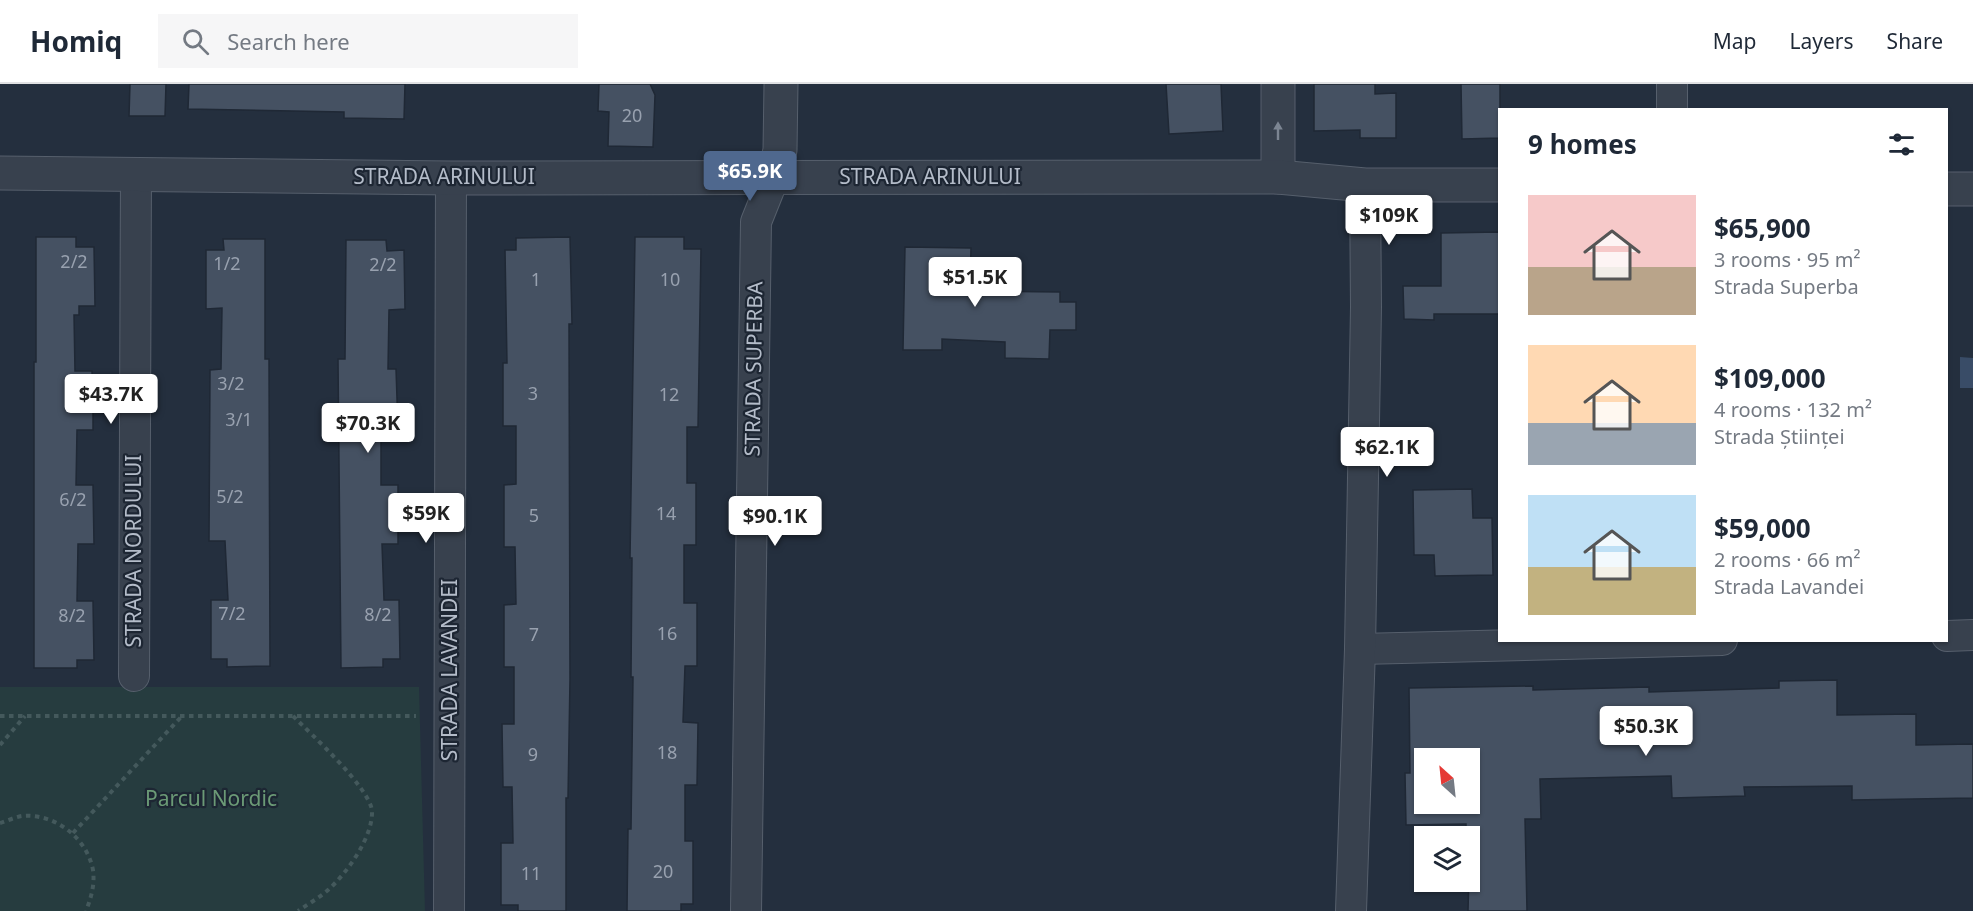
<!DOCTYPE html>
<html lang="en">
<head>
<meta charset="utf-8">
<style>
	body { margin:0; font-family:"Noto Sans",sans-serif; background:#f6f6f7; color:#1f2937; height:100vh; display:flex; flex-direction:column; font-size:22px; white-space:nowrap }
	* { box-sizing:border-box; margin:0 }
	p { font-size:20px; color:#747a83 }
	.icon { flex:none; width:33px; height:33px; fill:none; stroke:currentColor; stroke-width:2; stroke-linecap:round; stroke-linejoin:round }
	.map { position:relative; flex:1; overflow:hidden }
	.side { position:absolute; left:1498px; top:24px; width:450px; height:534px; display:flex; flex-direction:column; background:#fff; border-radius:0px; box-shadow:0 2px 4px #0004 }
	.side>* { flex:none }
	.needle { width:39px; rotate:333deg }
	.controls { position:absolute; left:1414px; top:664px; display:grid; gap:12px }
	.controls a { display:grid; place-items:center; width:66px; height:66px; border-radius:0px; background:#fff; box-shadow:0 2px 4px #0004; font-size:30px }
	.price { position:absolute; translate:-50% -51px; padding:0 14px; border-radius:6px; background:#fff; color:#222; font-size:20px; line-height:39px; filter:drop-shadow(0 2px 3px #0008) }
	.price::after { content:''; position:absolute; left:50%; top:36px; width:18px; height:14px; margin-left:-9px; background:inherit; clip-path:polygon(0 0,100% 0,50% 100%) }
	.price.active { background:#4f688e; color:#fff }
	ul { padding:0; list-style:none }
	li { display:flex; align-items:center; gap:18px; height:150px; padding:0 30px }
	li span { display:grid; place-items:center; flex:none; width:168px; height:120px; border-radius:0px; color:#555 }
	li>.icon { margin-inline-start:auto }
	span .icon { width:72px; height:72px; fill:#fffc; stroke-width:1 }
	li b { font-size:26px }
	h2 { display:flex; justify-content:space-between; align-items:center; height:72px; padding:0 30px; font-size:26px }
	header { display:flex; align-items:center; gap:36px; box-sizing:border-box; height:84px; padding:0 30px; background:#fff; border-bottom:2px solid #e0e1e3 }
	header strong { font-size:28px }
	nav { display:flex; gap:33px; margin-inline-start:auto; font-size:21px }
	.search { width:420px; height:54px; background:#f6f6f7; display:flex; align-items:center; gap:15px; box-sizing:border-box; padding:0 21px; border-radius:0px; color:#747a83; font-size:22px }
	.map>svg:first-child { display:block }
	.green { fill:#263c3f }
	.water { fill:#394c67 }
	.building { fill:#455162; stroke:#1f2835; stroke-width:1.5; fill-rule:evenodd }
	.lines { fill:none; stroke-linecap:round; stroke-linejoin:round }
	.minor-casing { stroke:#565f6c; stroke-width:32 }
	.tertiary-casing { stroke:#565f6c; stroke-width:35 }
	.path { stroke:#44595c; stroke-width:4; stroke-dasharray:4.5 4.5; stroke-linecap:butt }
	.minor { stroke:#38414e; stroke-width:30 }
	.tertiary { stroke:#38414e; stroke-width:33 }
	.oneway { fill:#7c8592 }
	.labels { text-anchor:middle; stroke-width:4.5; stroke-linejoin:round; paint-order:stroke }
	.number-label { font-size:18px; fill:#98a1af }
	.street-label { font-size:21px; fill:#b4bcc9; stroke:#1d2633 }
	.park-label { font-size:21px; fill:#6b9a76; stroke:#1d2633 }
</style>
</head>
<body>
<header>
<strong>Homiq</strong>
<div class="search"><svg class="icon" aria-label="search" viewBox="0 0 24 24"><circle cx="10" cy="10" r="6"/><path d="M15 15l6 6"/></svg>Search here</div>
<nav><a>Map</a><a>Layers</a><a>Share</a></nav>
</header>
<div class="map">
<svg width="1973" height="827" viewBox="0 0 1973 827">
	<rect width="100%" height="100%" fill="#242f3e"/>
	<!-- green -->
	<polygon class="green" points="0,603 419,603 425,827 0,827"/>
	<!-- water -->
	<polygon class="water" points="1960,273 1973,274 1973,304 1960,304"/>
	<!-- building -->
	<g class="building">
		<polygon points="130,0 166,0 165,32 129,32"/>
		<polygon points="189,0 405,0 404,35 344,34 344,28 188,25"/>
		<polygon points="599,0 650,0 655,11 653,63 608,62 609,28 598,27"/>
		<polygon points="1166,0 1221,0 1223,47 1169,50"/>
		<polygon points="1314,0 1375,0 1375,10 1396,9 1396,54 1360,54 1360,46 1314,47"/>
		<polygon points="1461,0 1500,0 1500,54 1462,55"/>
		<polygon points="1500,148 1500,230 1434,230 1434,236 1404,235 1403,202 1441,202 1441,149"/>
		<polygon points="36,153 76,153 76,163 94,163 95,222 79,222 79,231 74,231 75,287 92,287 93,319 93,346 77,346 76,401 93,401 94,460 78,460 77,517 93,517 94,576 77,576 77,584 34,584 34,278 36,278"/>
		<polygon points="570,153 572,240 569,240 570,595 568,714 566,714 566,827 518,827 518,821 501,821 501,759 513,759 512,703 503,703 502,640 514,640 514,583 504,583 504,521 516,520 515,463 504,463 504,401 516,400 516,342 503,342 503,279 507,279 505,166 516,166 516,154"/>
		<polygon points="635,153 684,153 684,165 701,165 698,343 687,343 687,399 696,399 696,461 684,461 684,519 697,519 697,582 685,582 683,638 698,639 697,701 685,701 685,757 693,757 693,820 681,820 681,827 627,827 628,745 631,745 633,593 631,593 632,474 630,474"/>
		<polygon points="223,155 265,155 265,275 269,275 270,582 227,583 227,575 211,575 211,516 228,516 225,457 209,457 210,286 221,285 222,224 206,225 206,166 224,166"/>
		<polygon points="346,156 386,156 387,167 404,166 405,225 389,226 388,285 396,285 398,344 381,344 381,401 398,401 398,460 382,460 384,516 399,516 400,575 383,575 383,583 341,584 338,275 345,275"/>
		<polygon points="905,163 971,164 970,207 1060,208 1060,218 1076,218 1076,246 1050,246 1049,275 1005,274 1005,258 942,255 942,266 903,266"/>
		<polygon points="1472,405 1473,434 1492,434 1493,491 1435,492 1434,471 1414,471 1413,406"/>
		<path d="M1837 596V631L1916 630V661L1973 660V714L1852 716V702L1744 703 1745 712 1672 714 1671 692 1540 695 1541 735H1525L1527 827H1468L1470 753H1466V740L1406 741 1405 689H1410L1409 604 1533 602V606L1649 603V608L1779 604V597ZM1425 675H1470V720H1425Z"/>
	</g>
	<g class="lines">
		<!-- minor casing -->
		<g class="minor-casing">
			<g id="minor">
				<polyline points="1672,26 1672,0"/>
				<polyline points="1947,552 1973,551"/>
				<polyline points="1360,565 1722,556"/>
				<polyline points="134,592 136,89"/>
				<polyline points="449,827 451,94"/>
				<polyline points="746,827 756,138 774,93"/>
				<polyline points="1351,827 1360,565 1366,223 1365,101"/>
			</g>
		</g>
		<!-- tertiary casing -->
		<g class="tertiary-casing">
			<g id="tertiary">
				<polyline points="1278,0 1278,93"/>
				<polyline points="0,89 451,94 1278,93 1365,101 1500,101"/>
				<polyline points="774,93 780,66 781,0"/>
				<polyline points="1947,105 1973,105"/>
			</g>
		</g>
		<!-- path -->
		<g class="path">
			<polyline points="0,632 416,632"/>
			<path d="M293 632C311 650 370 704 372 727 373 753 347 789 328 806 319 814 308 820 298 827"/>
			<polyline points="0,661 25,632"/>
			<path d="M0 739C7 737 15 733 22 732 55 729 87 754 93 786 95 801 91 814 86 827"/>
			<polyline points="73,749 182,632"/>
		</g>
		<!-- minor -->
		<use href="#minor" class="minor"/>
		<!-- tertiary -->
		<use href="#tertiary" class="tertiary"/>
	</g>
	<!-- one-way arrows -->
	<defs><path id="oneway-solid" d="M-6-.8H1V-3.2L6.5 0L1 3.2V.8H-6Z" transform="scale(1.5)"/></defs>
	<use class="oneway" href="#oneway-solid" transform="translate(1278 47) rotate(-90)"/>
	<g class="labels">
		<!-- number labels -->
		<g class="number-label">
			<text x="632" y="38">20</text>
			<text x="74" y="184">2/2</text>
			<text x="227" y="186">1/2</text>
			<text x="383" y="187">2/2</text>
			<text x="536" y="202">1</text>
			<text x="670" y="202">10</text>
			<text x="231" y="306">3/2</text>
			<text x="533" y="316">3</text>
			<text x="669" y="317">12</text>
			<text x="239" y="342">3/1</text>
			<text x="230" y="419">5/2</text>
			<text x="73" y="422">6/2</text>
			<text x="666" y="436">14</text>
			<text x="534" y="438">5</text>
			<text x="232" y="536">7/2</text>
			<text x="378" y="537">8/2</text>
			<text x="72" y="538">8/2</text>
			<text x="667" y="556">16</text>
			<text x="534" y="557">7</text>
			<text x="667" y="675">18</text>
			<text x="533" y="677">9</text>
			<text x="663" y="794">20</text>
			<text x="531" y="796">11</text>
		</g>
		<!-- street labels -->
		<g class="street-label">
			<text x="444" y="100">STRADA ARINULUI</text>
			<text x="930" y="100">STRADA ARINULUI</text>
			<text transform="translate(754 285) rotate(-89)" y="7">STRADA SUPERBA</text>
			<text transform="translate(134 467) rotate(-90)" y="7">STRADA NORDULUI</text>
			<text transform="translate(450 586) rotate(-90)" y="7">STRADA LAVANDEI</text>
		</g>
		<!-- park labels -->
		<g class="park-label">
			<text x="211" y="722">Parcul Nordic</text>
		</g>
	</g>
</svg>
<div class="controls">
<a><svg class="needle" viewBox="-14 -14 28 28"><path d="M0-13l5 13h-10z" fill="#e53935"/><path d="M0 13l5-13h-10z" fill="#747a83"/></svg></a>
<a><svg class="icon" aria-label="layers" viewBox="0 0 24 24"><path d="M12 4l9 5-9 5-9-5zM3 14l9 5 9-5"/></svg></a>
</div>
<b class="price active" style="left:750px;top:118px">$65.9K</b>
<b class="price" style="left:1389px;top:162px">$109K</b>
<b class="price" style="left:975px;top:224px">$51.5K</b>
<b class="price" style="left:111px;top:341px">$43.7K</b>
<b class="price" style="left:368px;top:370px">$70.3K</b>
<b class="price" style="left:1387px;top:394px">$62.1K</b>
<b class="price" style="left:426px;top:460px">$59K</b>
<b class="price" style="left:775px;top:463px">$90.1K</b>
<b class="price" style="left:1646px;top:673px">$50.3K</b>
<section class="side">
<h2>9 homes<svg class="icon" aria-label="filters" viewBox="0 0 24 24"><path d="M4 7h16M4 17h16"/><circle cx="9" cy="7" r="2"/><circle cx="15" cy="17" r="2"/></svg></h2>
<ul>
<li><span style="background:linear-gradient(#f6c9c9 60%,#b9a48a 0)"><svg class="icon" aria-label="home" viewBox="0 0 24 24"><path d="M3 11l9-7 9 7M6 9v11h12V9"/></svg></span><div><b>$65,900</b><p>3 rooms · 95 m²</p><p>Strada Superba</p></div></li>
<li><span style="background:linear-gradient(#ffd9b3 65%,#9aa5b1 0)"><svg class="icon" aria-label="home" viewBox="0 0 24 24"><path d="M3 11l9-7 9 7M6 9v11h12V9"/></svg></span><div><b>$109,000</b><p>4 rooms · 132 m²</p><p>Strada Științei</p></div></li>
<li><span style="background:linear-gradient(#bfe0f5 60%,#c2b280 0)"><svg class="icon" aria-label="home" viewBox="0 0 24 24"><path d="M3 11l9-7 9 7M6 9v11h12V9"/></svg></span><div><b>$59,000</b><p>2 rooms · 66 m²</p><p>Strada Lavandei</p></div></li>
</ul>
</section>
</div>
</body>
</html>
